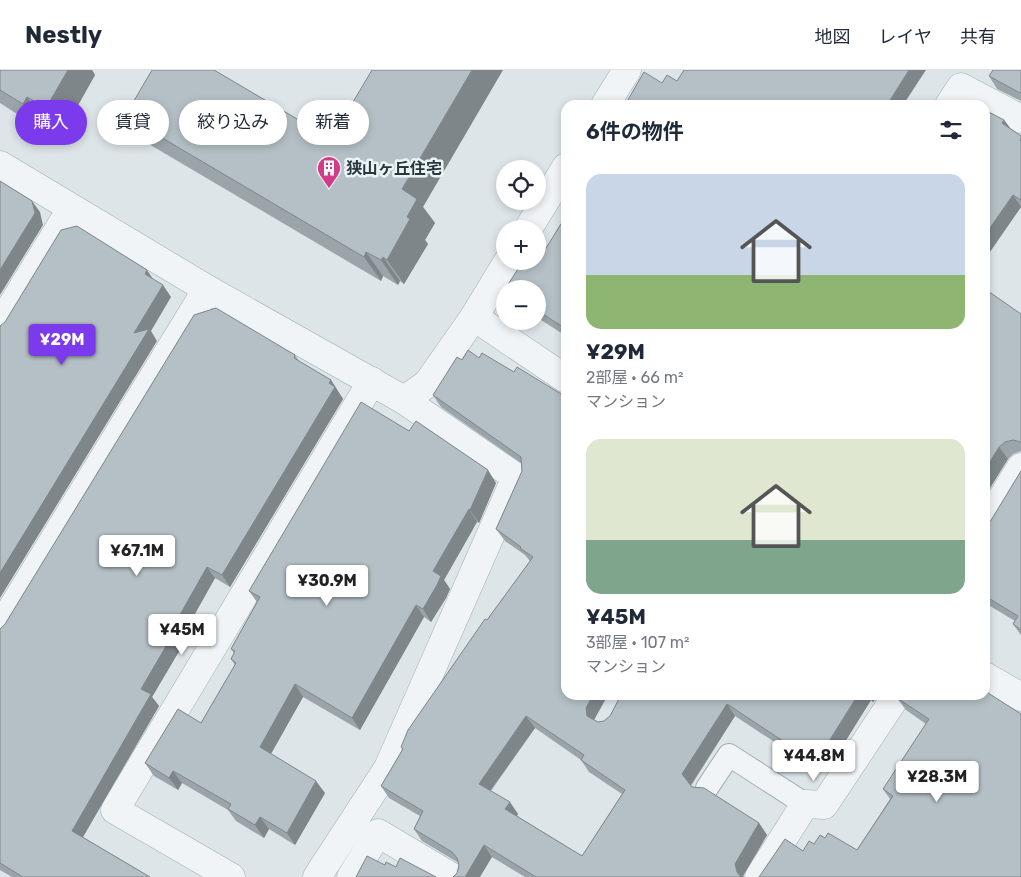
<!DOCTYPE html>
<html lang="ja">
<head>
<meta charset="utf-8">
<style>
	body { margin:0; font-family:Rubik,"Noto Sans JP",sans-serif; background:#f2f2f3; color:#1f2937; height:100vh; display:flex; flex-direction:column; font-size:19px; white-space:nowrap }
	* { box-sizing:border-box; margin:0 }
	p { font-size:16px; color:#747a83 }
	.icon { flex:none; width:28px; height:28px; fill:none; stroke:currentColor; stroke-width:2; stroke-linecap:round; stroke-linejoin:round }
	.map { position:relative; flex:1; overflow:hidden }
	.details { position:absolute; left:561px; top:30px; width:429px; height:600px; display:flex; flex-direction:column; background:#fff; border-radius:15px; box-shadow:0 2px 8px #0003 }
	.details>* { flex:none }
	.guide { position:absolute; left:15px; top:30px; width:471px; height:45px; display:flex; gap:10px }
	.buttons { position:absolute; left:496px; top:90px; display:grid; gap:10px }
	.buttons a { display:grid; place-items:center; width:50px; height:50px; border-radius:50%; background:#fff; box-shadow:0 2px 8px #0003; font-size:25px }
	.price { position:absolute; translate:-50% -42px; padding:0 11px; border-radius:5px; background:#fff; color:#222; font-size:16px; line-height:32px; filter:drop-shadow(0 1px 2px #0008) }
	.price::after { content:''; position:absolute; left:50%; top:30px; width:15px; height:11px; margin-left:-8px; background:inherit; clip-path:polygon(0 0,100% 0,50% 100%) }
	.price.active { background:#7c3aed; color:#fff }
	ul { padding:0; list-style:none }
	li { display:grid; align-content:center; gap:10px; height:265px; padding:0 25px }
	li span { display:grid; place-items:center; height:155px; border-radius:15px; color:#555 }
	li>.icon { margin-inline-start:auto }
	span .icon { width:90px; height:90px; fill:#fffc; stroke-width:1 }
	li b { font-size:21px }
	h2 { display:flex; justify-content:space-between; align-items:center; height:60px; padding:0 25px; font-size:21px }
	.chip { padding:0 18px; border-radius:22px; background:#fff; box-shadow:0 2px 8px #0003; font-size:18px; line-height:45px }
	.chip.active { background:#7c3aed; color:#fff }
	header { display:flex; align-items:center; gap:30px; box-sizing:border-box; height:70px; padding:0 25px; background:#fff; border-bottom:1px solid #e0e1e3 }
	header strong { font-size:24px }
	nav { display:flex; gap:28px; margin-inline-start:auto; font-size:18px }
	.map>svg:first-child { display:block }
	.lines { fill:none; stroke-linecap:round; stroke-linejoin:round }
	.lane-casing { stroke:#a2adb2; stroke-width:24 }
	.street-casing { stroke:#a2adb2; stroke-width:29 }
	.lane { stroke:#f0f4f6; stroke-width:22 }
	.street { stroke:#f0f4f6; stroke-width:28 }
	.wall { fill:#9ba5a9; fill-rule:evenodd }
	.shaded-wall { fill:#7e868a }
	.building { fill:#b4c0c5; stroke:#7e868a; fill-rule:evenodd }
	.labels { text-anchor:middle; stroke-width:5; stroke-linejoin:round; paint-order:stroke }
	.poi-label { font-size:16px; font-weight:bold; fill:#26373f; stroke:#ecf3f5; text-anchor:start }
</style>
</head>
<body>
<header>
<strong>Nestly</strong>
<nav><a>地図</a><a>レイヤ</a><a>共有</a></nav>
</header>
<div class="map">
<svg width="1021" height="807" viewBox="0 0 1021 807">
	<rect width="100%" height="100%" fill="#dde5e8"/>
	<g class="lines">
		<!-- lane casing -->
		<g class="lane-casing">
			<polyline id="lane" points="707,718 729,685 805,734"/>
		</g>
		<!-- street casing -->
		<g class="street-casing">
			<g id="street">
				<polyline points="605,35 627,0"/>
				<polyline points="949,35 961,17 1021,49"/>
				<polyline points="0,95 207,219 404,330 427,314 474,247 508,191"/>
				<polyline points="528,159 566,97"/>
				<polyline points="474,247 566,309"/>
				<polyline points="0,255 71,139"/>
				<polyline points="985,456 1021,397"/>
				<polyline points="0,558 207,219"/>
				<polyline points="985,606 1021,627"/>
				<polyline points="231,807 115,740 372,311"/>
				<polyline points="317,807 388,698 516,407 404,330"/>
				<polyline points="351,807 378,763 452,807"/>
				<polyline points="759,807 805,734 824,735 897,625"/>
			</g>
		</g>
		<!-- lane -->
		<use href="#lane" class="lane"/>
		<!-- street -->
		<use href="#street" class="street"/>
	</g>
	<!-- wall -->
	<g class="wall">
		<polygon points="0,0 92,0 95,5 63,62 43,51 39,58 0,33"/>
		<polygon points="1021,0 1021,31 997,19 989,6"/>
		<polygon points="125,46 423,137 435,153 425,170 428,174 404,214 400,211 398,215 383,206 381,211 142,70"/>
		<polygon points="1004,50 1010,58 1021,66 1021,137 985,189"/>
		<polygon points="566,146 566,266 538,248 538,219 509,219 507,216 538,191"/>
		<polygon points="1021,244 1021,381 1013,384 1008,389 985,426"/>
		<polygon points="295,285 299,291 331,310 343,329 230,517 215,508 178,574 181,578 152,627 159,636 83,767 150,807 12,807 0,800 0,559"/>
		<path d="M479 288 514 302 594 650 598 652 604 651 610 646 621 625H879L873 632 871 630 830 696 812 685 806 693 735 646 691 716 692 717 759 753 767 765 743 806 744 807H525L492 787 457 803 459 795V793L422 771 414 759 420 746 389 728 381 716 402 680 401 677 487 550 530 491 525 485 505 471 496 459 522 401 521 393 441 337 433 325 462 290ZM535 658 581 690 589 702 622 724 582 786 517 746 518 744 491 721Z"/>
		<polygon points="1021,401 1021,565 1013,554 1015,551 985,533 985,457 990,452"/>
		<polygon points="496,413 479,453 477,452 444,510 450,519 446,528 431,552 424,547 360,660 303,627 271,684 325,723 295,775 269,759 264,768 236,751 228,740 182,713 178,720 154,706 145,693 201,653 235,595 231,589 234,583 231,579 257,532 249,521"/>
		<polygon points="897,628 1021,644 1021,807 803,781 825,768 857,780 890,729 883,719 926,654 906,640"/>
	</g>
	<!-- shaded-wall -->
	<g class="shaded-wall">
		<polygon points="68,0 92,0 95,5 63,62 46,38"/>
		<polygon points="472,0 503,0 423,137 435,153 425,170 428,174 404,214 387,190 402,119"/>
		<polygon points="909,0 926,0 903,35 887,35"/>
		<polygon points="27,27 43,51 39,58 23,34"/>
		<polygon points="1004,50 1013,62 1002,53"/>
		<polygon points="1013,125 1021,137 985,189 985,165"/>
		<polygon points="32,131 40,142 43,155 0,225 0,200"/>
		<polygon points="366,182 383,206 381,211 364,187"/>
		<polygon points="383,187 400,211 398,215 381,190"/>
		<polygon points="147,200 155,212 145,204"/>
		<polygon points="163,215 171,227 151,261 157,271 0,528 0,503 134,263"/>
		<polygon points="566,251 566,262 563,257"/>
		<polygon points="331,310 343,329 230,517 222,505"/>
		<polygon points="999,377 1008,389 985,426 985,400"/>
		<polygon points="488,400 496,413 479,453 470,440"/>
		<polygon points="469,439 477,452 444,510 450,519 446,528 431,552 423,539 433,501"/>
		<polygon points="207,497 215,508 178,574 181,578 152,627 159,636 80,772 72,761 169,564"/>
		<polygon points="416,535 424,547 360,660 352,648"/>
		<polygon points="295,614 303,627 268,689 260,677"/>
		<polygon points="593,625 608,625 594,650 587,646 586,638"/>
		<polygon points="858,625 867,625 871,630 830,696 821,684"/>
		<polygon points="868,625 879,625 873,632"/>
		<polygon points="727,634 735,646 690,716 682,704"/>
		<polygon points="526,646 535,658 487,725 479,714"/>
		<polygon points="803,673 812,685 806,693 798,681"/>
		<polygon points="173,701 182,713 178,720 169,708"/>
		<polygon points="316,711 325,723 295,775 287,763"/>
		<polygon points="510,732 518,744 514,751 505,739"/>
		<polygon points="260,747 269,759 264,768 255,755"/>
		<polygon points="759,753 767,765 743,806 744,807 740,807 737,802 735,794"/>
		<polygon points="484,775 492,787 480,807 465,807"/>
	</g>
	<!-- building -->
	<g class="building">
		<polygon points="0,0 68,0 46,38 27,27 23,34 0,20"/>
		<polygon points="152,0 214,0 331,69 372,0 472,0 402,119 417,129 407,147 410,149 387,190 383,187 381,190 366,182 364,187 125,46"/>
		<polygon points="684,0 909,0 887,35 625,35 644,2 662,13 667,5 677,11"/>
		<polygon points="993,0 1021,0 1021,22 1020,23 989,6"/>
		<polygon points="971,32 976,35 969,35"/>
		<polygon points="985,40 1004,50 1002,53 1021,66 1021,68 1020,70 1021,71 1021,130 1013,125 985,165"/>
		<polygon points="0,111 32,131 35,143 0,200"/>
		<polygon points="566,146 566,251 563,257 538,241 538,219 512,219 507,216 523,191 538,191"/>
		<polygon points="77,156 147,200 145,204 163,215 134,263 149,259 0,503 0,256 5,252 61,160"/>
		<polygon points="985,219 1021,244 1021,372 1013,370 1005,372 999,377 985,400"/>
		<polygon points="216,238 295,285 294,288 331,310 329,313 335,317 222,505 207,497 169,564 172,566 141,619 151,624 72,761 150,807 23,807 0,793 0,559 5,554 194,245"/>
		<path d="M468 280 479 288 482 283 514 302 517 297 566 327V625H593L586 638 587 646 598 652 604 651 610 646 621 625H858L821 684 803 673 798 681 727 634 682 704 692 717 704 718 759 753 735 794 737 802 741 807H536L484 775 465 807H453L457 803 459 795 457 788 452 782 414 759 423 741 381 716 403 679 401 677 408 660 485 549 487 550 533 487 520 478 521 477 496 459 522 401 521 387 433 325 457 287 462 290ZM526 646 584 685 581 690 625 720 582 786 505 739 510 732 479 714Z"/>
		<polygon points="361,332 409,361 416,351 488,400 470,440 469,439 433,501 441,506 437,515 423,539 416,535 352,648 295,614 260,677 316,711 287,763 260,747 255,755 228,739 231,734 173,701 169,708 145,693 178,639 201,653 236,593 231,589 235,581 231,579 260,527 249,521"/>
		<polygon points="1021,401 1021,560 1013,554 1018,546 985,526 985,457 990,452"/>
		<polygon points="985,621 1021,644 1021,807 759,807 785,769 803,781 809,771 814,774 820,765 825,768 828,763 857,780 893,726 883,719 929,649 897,628 899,625 985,625"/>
		<polygon points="367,786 385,795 386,792 396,797 400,788 436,807 356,807"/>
	</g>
	<!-- icons -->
	<defs>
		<g id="building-pin" transform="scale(1.25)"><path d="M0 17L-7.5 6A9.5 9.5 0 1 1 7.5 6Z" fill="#d43b86" stroke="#ecf3f5"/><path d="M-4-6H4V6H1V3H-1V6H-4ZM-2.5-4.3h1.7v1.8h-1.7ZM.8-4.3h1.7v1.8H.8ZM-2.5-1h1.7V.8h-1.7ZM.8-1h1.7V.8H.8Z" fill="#fff"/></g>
	</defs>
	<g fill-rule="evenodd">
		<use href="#building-pin" x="329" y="98"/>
	</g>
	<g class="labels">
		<!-- poi labels -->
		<g class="poi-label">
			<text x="346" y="104">狭山ヶ丘住宅</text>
		</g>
	</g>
</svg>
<div class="buttons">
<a><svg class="icon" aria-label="locate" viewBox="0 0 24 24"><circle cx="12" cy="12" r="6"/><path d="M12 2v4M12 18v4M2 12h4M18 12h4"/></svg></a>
<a>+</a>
<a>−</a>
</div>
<b class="price active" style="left:62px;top:296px">¥29M</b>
<b class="price" style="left:137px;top:507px">¥67.1M</b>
<b class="price" style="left:327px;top:537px">¥30.9M</b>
<b class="price" style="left:182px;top:586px">¥45M</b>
<b class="price" style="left:814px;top:712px">¥44.8M</b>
<b class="price" style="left:937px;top:733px">¥28.3M</b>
<div class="guide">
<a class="chip active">購入</a>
<a class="chip">賃貸</a>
<a class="chip">絞り込み</a>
<a class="chip">新着</a>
</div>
<section class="details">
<h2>6件の物件<svg class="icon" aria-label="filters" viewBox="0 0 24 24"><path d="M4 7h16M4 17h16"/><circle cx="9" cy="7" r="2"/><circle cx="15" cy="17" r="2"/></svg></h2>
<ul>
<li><span style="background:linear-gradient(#c9d6e8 65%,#8fb573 0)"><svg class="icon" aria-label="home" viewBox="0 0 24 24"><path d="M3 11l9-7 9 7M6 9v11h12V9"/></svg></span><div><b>¥29M</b><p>2部屋 · 66 m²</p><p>マンション</p></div></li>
<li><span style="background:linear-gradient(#dfe7d0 65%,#7fa58c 0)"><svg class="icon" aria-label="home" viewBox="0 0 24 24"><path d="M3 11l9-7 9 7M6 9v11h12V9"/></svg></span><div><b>¥45M</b><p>3部屋 · 107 m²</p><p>マンション</p></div></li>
</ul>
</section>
</div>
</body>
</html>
